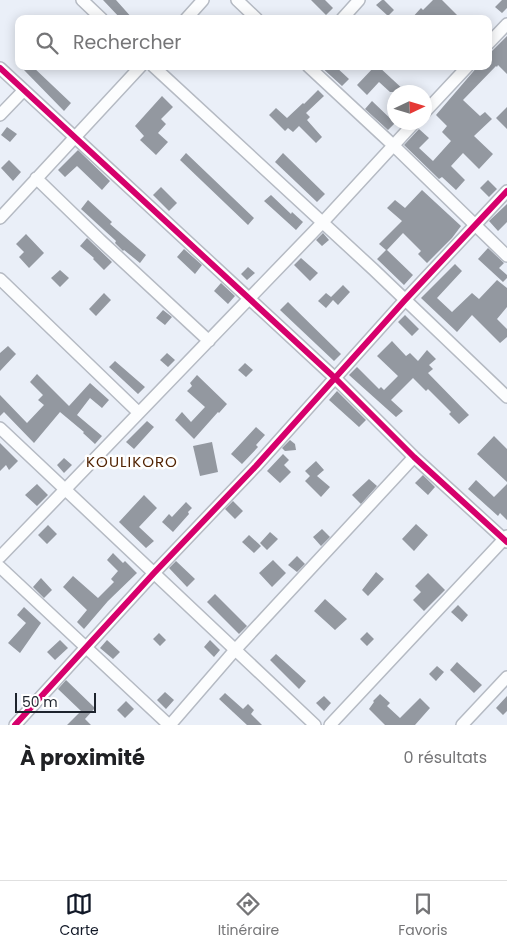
<!DOCTYPE html>
<html lang="fr">
<meta charset="utf-8">
<style>
:root{--surface:#fff;--page:#f2f2f2;--text:#202124;--muted:#757577;--line:#e0e0e0;--accent:#111827}
body{margin:0;font-family:Poppins,sans-serif;background:var(--page);color:var(--text)}
.compass{position:absolute;left:387px;top:85px;width:45px;height:45px;border-radius:50%;background:var(--surface);box-shadow:0 2px 12px #0003;rotate:86deg}
.scale{position:absolute;left:15px;bottom:12px;width:81px;box-sizing:border-box;padding-left:5px;border:2px solid #1d232d;border-top:0;font-size:14px;line-height:18px;white-space:nowrap;color:#1d232d;-webkit-text-stroke:4px #fff;paint-order:stroke}
.list{margin:0;padding:0;list-style:none}
h2{display:flex;justify-content:space-between;align-items:center;height:65px;margin:0;padding:0 20px;font-size:21px}
h2 small{font-size:16px;font-weight:400;color:var(--muted)}
.icon{flex:none;width:28px;height:28px;fill:none;stroke:currentColor;stroke-width:2;stroke-linecap:round;stroke-linejoin:round}
.map{position:relative;flex:none;width:507px;height:725px;overflow:hidden}
.search{position:absolute;background:var(--surface);box-shadow:0 2px 12px #0003;left:15px;right:15px;top:15px;height:55px;display:flex;align-items:center;gap:12px;box-sizing:border-box;padding:0 18px;border-radius:10px;color:var(--muted);font-size:19px}
.sheet{height:155px;background:var(--surface)}
nav{display:flex;justify-content:space-around;align-items:center;box-sizing:border-box;height:70px;border-top:1px solid var(--line);background:var(--surface);font-size:14px;color:var(--muted)}
nav a{display:grid;justify-items:center;gap:2px}
nav .on{color:var(--accent)}
.map>svg:first-child{display:block}
.building{fill:#9398a0}
.lines{fill:none;stroke-linecap:round;stroke-linejoin:round}
.street-casing{stroke:#b5bac3;stroke-width:14}
.street{stroke:#fcfdfe;stroke-width:11}
.cycleway-casing{stroke:#fff;stroke-width:9}
.cycleway{stroke:#d6006c;stroke-width:6}
.labels{text-anchor:middle;dominant-baseline:central;stroke-width:5;stroke-linejoin:round;paint-order:stroke}
.quarter-label{font-size:15px;letter-spacing:1px;fill:#512303;stroke:#fff}
</style>
<div class="map">
<svg width="507" height="725" viewBox="0 0 507 725">
<rect width="100%" height="100%" fill="#eaeff8"/>
<path class="building" d="M103,0H116L133,19H121Z
M311,0H325L333,8L326,15Z
M382,0H384L394,10L388,16L376,5Z
M433,0H442L461,19H411L421,8L423,10Z
M502,0H507V8L502,13L495,7Z
M507,36V74L498,65L497,67L496,66L463,100L480,116L485,112L492,119L474,136L493,154L479,169L463,153L451,166L465,180L456,190L442,177L439,179L404,145L419,129L429,138L419,148L433,161L451,141L442,132L447,126L436,115L478,66H488V55Z
M27,66H32L71,103L64,111L24,70Z
M320,66H335L349,79L342,86Z
M375,66H378L406,92H390L379,82L367,95L357,85Z
M318,90L324,96L306,113L310,117L307,120L322,137L316,143L299,126L293,132L288,128L285,131L269,115L276,108L287,118L303,103L304,104Z
M162,96L173,107L161,119L166,124L158,133L168,142L156,155L140,140L144,136L135,126Z
M372,101L395,123L388,130L365,109Z
M507,107V129L496,118Z
M7,127L17,134L10,142L1,135Z
M78,150L110,181L102,190L77,166L65,177L58,170Z
M186,153L254,218L248,225L180,160Z
M283,153L325,194L317,202L275,162Z
M9,160L21,172L13,181L1,168Z
M488,180L497,189L489,197L480,188Z
M161,187L177,203L169,211L153,195Z
M422,190L461,226L452,238L427,263L418,254L421,251L403,233L387,250L413,275L404,285L377,259L386,250L379,244L402,221L387,208L395,200L405,208Z
M271,195L291,214L292,212L303,222L296,230L264,201Z
M88,200L112,222L110,224L146,255L140,263L124,250L123,251L115,243L116,241L81,209Z
M507,204V222L498,231L489,221Z
M323,233L329,240L322,246L316,240Z
M26,234L44,253L29,268L19,257L24,252L16,244Z
M87,238L112,262L104,270L93,259L94,258L80,246Z
M488,248L504,263L499,268L507,275V278L503,282L478,259Z
M184,249L202,265L195,274L177,257Z
M301,258L318,273L310,281L294,265Z
M455,264L462,271L437,298L452,312L472,293L479,299L497,280L507,288V307L497,319L507,329V337L500,343L472,315L457,332L421,298Z
M248,267L255,273L247,280L241,274Z
M60,270L69,278L60,287L51,278Z
M221,283L235,296L228,304L214,291Z
M343,285L350,292L338,305L333,300L326,308L318,301L326,293L331,297Z
M104,293L111,300L96,316L89,309Z
M288,302L341,354L334,361L280,310Z
M163,310L172,317L165,325L156,318Z
M405,315L419,329L412,336L398,322Z
M392,341L406,356L410,353L418,361L427,350L436,359L429,365L433,369L428,373L469,415L459,424L449,414L451,412L428,389L426,391L413,378L391,400L403,411L396,417L349,375L357,367L379,389L381,387L384,390L398,376L377,356Z
M8,346L16,354L0,371V353Z
M167,353L175,360L168,367L160,360Z
M115,361L145,387L138,394L109,367Z
M245,363L253,370L246,377L238,370Z
M37,374L69,406L90,383L109,400L102,408L90,398L77,415L102,436L95,444L83,433L84,432L60,412L34,443L4,412L0,416V395L27,423L44,405L38,400L43,395L30,382Z
M197,375L227,404L219,413L218,412L194,439L175,420L182,412L191,422L205,407L187,391L192,386L190,383Z
M337,391L366,420L359,427L329,400Z
M147,421L154,427L134,449L126,442Z
M256,427L265,435L256,445L258,447L242,464L231,454Z
M494,436L507,449V482L477,454Z
M290,440L295,444L296,450L285,451L282,448Z
M212,442L218,472L200,476L193,446Z
M0,443L18,461L9,470L6,465L0,471Z
M283,454L289,460L284,465L291,472L280,483L267,471Z
M64,458L72,465L64,473L57,465Z
M316,461L324,470L317,476L330,487L321,497L305,481L310,476L305,471Z
M423,475L435,487L428,495L415,483Z
M369,479L377,486L361,504L352,495Z
M476,480L494,497L507,484V520L500,513L498,516L468,489Z
M37,484L48,495L37,506L25,495Z
M144,495L157,508L139,527L154,541L146,548L119,522Z
M233,501L243,511L235,519L225,509Z
M186,502L192,508L188,512L189,514L173,532L162,522L169,514L172,517Z
M416,524L428,535L414,551L402,539Z
M48,525L57,534L47,544L38,535Z
M322,529L330,537L321,546L313,537Z
M270,532L278,539L267,550L260,543Z
M249,535L261,546L254,553L242,542Z
M113,553L123,563L125,561L137,573L108,601L84,629L77,622L87,610L63,587L73,576L98,598L114,582L111,579L118,571L107,560Z
M297,556L305,564L297,572L288,565Z
M273,560L286,573L272,587L259,573Z
M176,561L195,579L187,587L169,568Z
M376,572L384,579L368,596L362,590Z
M428,573L445,590L424,611L413,600L421,592L415,586Z
M41,578L52,590L44,598L33,587Z
M215,594L247,626L239,634L207,602Z
M325,599L347,619L335,630L314,611Z
M458,605L468,615L462,622L451,612Z
M24,607L41,623L20,653L8,643L26,623L17,615Z
M367,632L374,639L367,646L360,639Z
M159,633L166,640L160,646L153,639Z
M60,640L68,648L55,660L47,652Z
M107,640L120,652L113,659L100,648Z
M210,640L220,650L214,657L204,647Z
M276,654L306,681L299,689L270,660Z
M457,662L482,685L474,693L450,670Z
M437,666L444,672L436,681L429,674Z
M66,680L95,708L85,719L91,725H67L81,711L58,689Z
M165,692L174,700L166,709L157,700Z
M225,693L243,709L248,704L254,710L251,714L262,725H247L219,699Z
M380,694L390,703L387,706L400,718L420,698L430,708L415,725H385L369,709L374,702L373,701Z
M324,696L331,703L324,711L316,703Z
M507,696V711L503,715L496,708Z
M126,701L134,709L125,718L117,710Z"/>
<g class="lines">
<g class="street-casing">
<path id="street" d="M82,0L102,19
M237,0L257,19
M186,19L203,0
M342,19L359,0
M488,44L507,24
M153,66L373,269L507,397
M308,66L394,146L507,256
M0,68L335,378L414,457L507,542
M424,113L468,66
M0,115L24,90
M36,178L100,240L209,341
M0,218L141,66
M0,279L139,413
M0,428L315,725
M0,557L322,223L415,122
M0,567L169,725
M15,725L154,573L256,466L405,300L507,191
M170,725L235,650L414,457
M330,725L507,536
M462,725L507,677"/>
</g>
<use href="#street" class="street"/>
<g class="cycleway-casing">
<path id="cycleway" d="M0,68L335,378L414,457L507,542
M15,725L154,573L256,466L405,300L507,191"/>
</g>
<use href="#cycleway" class="cycleway"/>
</g>
<g class="labels">
<g class="quarter-label">
<text x="132" y="461">KOULIKORO</text>
</g>
</g>
</svg>
<svg class="compass" viewBox="-18 -18 36 36"><path d="M0-13l5 13h-10z" fill="#e53935"/><path d="M0 13l5-13h-10z" fill="#757577"/></svg>
<div class="scale">50 m</div>
<div class="search"><svg class="icon" aria-label="search" viewBox="0 0 24 24"><circle cx="10" cy="10" r="6"/><path d="M15 15l6 6"/></svg>Rechercher</div>
</div>
<section class="sheet">
<h2>À proximité<small>0 résultats</small></h2>
<ul class="list">
</ul>
</section>
<nav>
<a class="on"><svg class="icon" aria-label="map" viewBox="0 0 24 24"><path d="M3 6l6-2 6 2 6-2v14l-6 2-6-2-6 2zM9 4v14M15 6v14"/></svg>Carte</a>
<a><svg class="icon" aria-label="directions" viewBox="0 0 24 24"><path d="M12 3l9 9-9 9-9-9zM9 14v-3h6M13 9l2 2-2 2"/></svg>Itinéraire</a>
<a><svg class="icon" aria-label="saved" viewBox="0 0 24 24"><path d="M7 4h10v16l-5-4-5 4z"/></svg>Favoris</a>
</nav>
